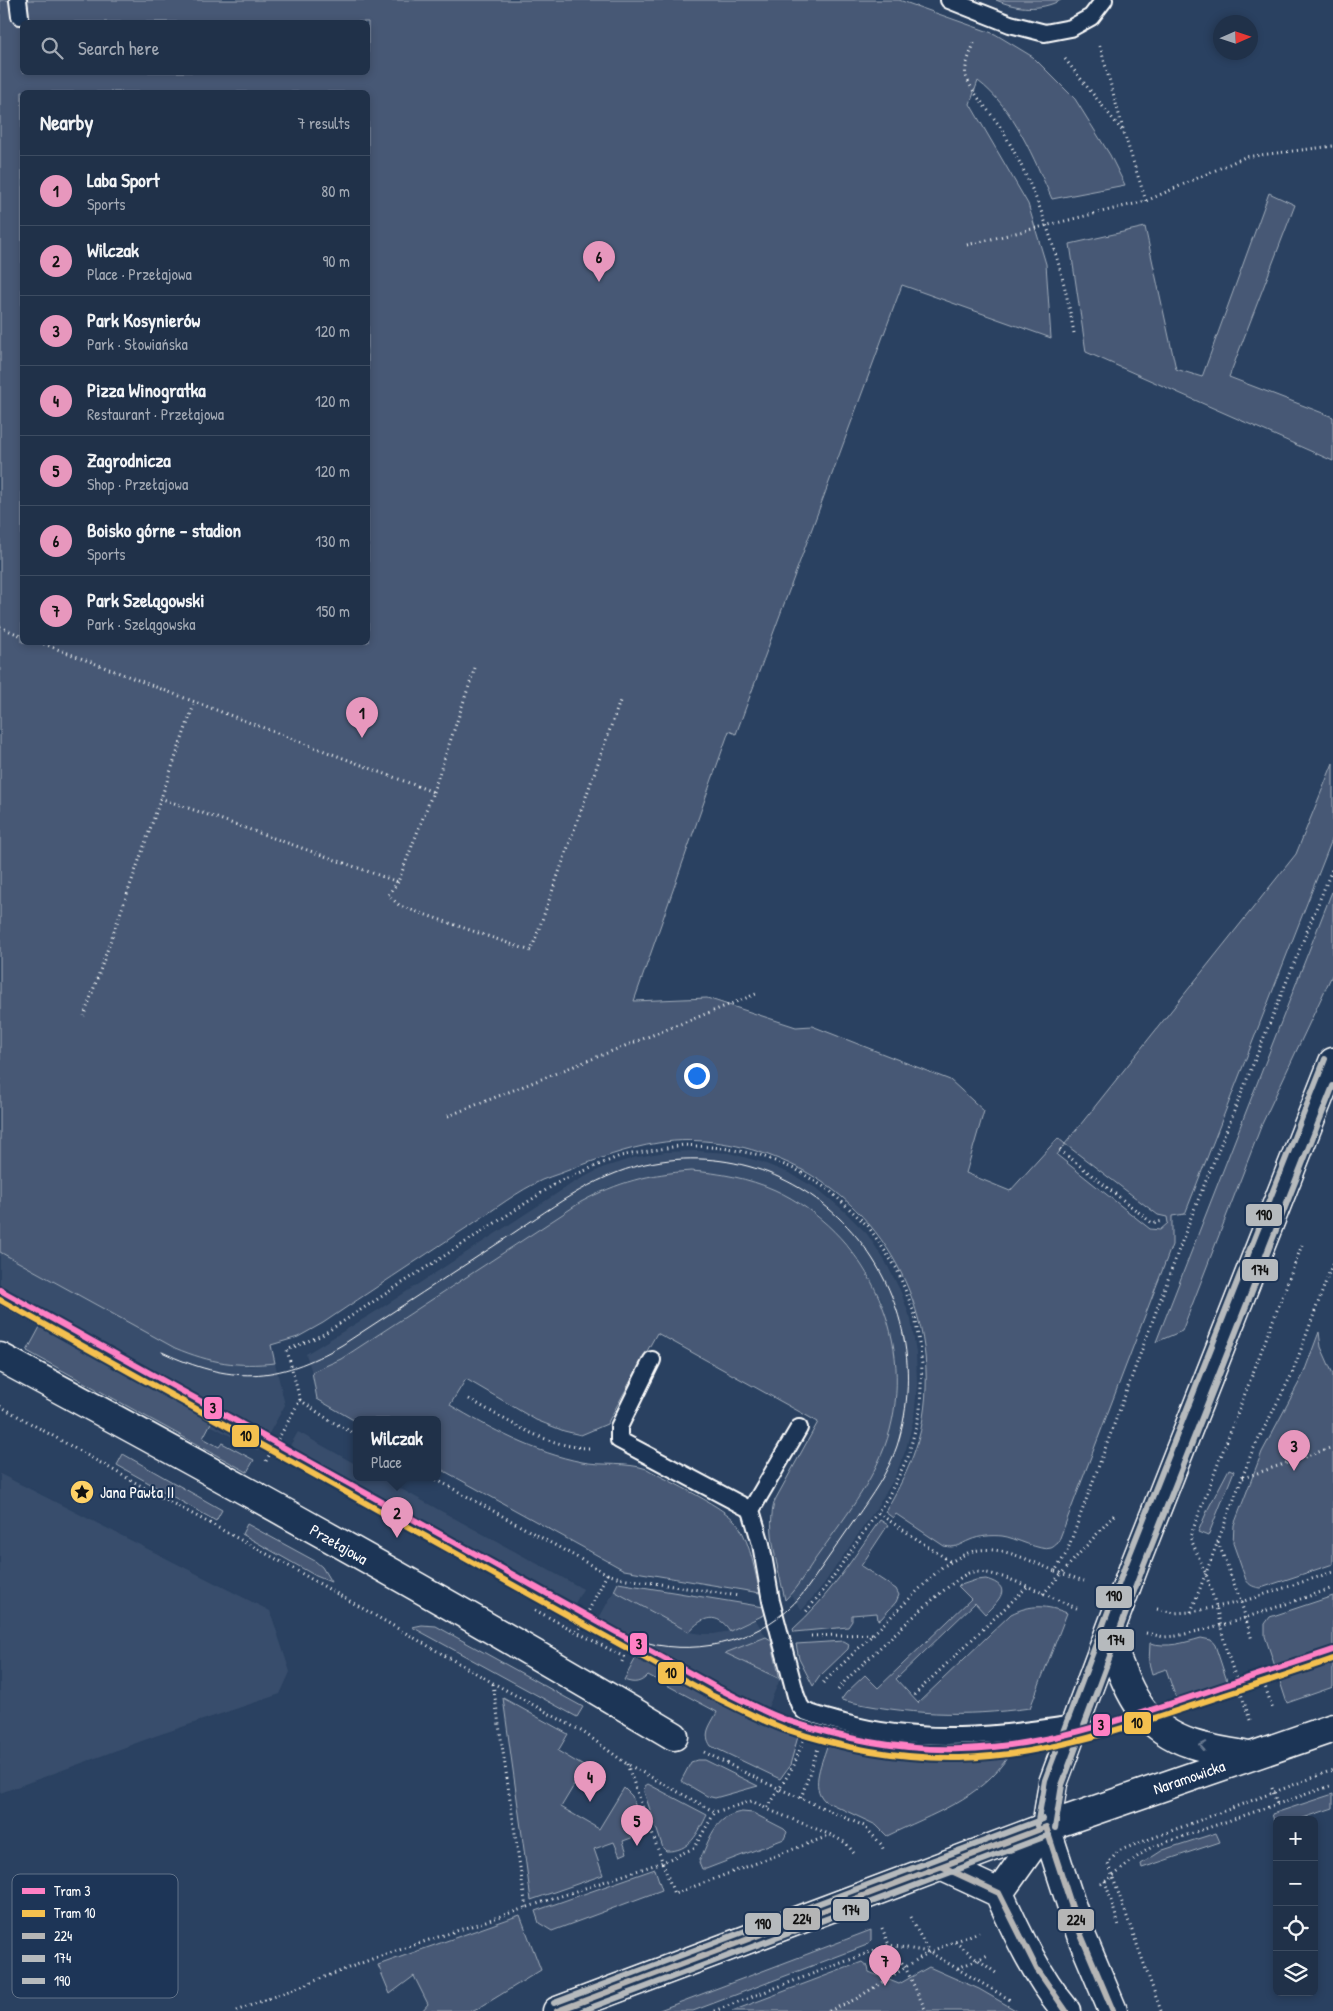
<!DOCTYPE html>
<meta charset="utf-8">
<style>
:root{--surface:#203149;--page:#2d3d53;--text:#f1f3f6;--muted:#a2a9b4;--line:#3d4c61;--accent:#e797bd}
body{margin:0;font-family:"Patrick Hand",sans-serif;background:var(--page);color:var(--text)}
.controls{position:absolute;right:15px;bottom:15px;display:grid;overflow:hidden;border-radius:8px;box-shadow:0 2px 8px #0003}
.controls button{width:45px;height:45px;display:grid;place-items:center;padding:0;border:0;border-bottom:1px solid var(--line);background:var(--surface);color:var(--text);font:25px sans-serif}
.compass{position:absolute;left:1213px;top:15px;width:45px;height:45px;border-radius:50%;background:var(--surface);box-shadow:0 2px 8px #0003;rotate:87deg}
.you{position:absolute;left:696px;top:1075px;width:18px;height:18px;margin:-12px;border:4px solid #fff;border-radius:50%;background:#1a73e8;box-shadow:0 0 0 8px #1a73e833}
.badge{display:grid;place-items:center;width:32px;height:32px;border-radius:50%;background:var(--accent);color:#111;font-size:16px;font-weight:700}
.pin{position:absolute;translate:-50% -41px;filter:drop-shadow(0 1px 2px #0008)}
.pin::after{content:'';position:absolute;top:26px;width:18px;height:15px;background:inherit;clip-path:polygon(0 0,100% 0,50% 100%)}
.popup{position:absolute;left:353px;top:1416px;width:88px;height:65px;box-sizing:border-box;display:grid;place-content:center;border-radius:8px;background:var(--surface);filter:drop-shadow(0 1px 4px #0005);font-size:16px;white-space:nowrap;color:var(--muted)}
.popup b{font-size:19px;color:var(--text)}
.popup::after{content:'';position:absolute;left:50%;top:100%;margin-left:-10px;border:10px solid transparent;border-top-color:var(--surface)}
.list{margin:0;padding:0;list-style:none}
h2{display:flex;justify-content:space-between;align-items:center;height:65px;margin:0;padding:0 20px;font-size:21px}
h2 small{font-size:16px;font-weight:400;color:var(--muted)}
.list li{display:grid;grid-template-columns:32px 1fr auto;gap:15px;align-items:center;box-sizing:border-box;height:70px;padding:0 20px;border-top:1px solid var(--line)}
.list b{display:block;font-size:19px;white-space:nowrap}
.list p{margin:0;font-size:16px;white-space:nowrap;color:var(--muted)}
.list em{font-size:16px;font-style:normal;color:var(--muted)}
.icon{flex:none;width:28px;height:28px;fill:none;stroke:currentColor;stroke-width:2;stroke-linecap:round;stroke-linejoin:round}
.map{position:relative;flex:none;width:1333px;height:2011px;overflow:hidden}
.search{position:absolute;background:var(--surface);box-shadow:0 2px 8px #0003;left:20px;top:20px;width:350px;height:55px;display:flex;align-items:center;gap:12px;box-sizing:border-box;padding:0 18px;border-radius:8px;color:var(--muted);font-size:19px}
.panel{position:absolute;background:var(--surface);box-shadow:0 2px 8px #0003;left:20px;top:90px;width:350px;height:555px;border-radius:8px}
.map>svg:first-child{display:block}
.built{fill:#394e6c}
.green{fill:#465975;stroke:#a2acba;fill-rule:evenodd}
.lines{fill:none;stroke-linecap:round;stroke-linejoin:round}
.service-casing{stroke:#fff;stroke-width:20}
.minor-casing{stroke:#fff;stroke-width:31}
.tertiary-casing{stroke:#fff;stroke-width:31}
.path{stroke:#fff;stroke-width:3;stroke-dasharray:1 4;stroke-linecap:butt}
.service{stroke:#1d3557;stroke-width:16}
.minor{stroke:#1d3557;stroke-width:28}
.tertiary{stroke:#1d3557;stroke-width:28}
.tram{stroke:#fff;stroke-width:1}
.bus-1-casing{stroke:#1d3557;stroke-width:10}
.bus-2-casing{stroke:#1d3557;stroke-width:10}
.bus-3-casing{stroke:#1d3557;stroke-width:10}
.bus-1{stroke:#b5b5b5;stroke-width:6}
.bus-2{stroke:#b6babd;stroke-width:6}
.bus-3{stroke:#b6babd;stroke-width:6}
.tram-1-casing{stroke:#1d3557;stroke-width:10}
.tram-2-casing{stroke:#1d3557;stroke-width:10}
.tram-1{stroke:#ff80c4;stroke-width:6}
.tram-2{stroke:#f4c04f;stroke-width:6}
.oneway{stroke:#6c7c92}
.labels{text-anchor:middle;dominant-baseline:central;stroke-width:4;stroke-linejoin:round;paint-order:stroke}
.poi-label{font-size:16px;fill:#fff;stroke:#1d3557;text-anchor:start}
.street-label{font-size:16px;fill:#fff;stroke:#1d3557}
.key{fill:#1d3557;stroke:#617289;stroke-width:1}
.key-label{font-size:14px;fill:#fff}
.line-badge{stroke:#1d3557;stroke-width:2}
.pale-badge-label{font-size:14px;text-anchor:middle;font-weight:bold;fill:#111}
</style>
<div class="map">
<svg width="1333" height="2011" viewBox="0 0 1333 2011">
<rect width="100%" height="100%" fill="#2a4161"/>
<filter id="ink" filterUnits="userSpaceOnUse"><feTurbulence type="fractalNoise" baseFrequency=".02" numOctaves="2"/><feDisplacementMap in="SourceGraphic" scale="10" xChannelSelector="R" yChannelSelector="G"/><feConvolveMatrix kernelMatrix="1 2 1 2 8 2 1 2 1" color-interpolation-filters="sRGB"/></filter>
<g filter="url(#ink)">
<path class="built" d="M697,1151L729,1153L761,1162L791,1174L819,1190L844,1211L867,1234L885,1261L900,1290L911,1320L916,1353L917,1385L914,1417L906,1449L894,1479L877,1507L823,1585L802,1610L790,1594L860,1495L878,1463L890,1429L896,1393L882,1301L868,1274L852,1250L819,1216L797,1201L775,1190L746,1179L718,1173L634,1179L607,1188L581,1202L341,1359L312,1372L306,1354L380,1309L573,1183L602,1168L633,1158L665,1152Z
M0,1252L175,1348L198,1357L250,1366L275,1363L285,1405L259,1451L210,1425L212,1418L0,1300Z
M298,1432L357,1465V1477H379L583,1589L575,1603L290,1446Z
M0,1474L270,1611L290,1672L280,1694L158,1735L0,1793Z
M614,1591L689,1632L703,1634H714L730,1631L756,1620L766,1637L726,1653L780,1679L763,1719L699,1689L593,1629Z"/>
<path class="green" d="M0,0H899L995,34L1033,57L1075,99L1110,155L1125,185L1052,199C1034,159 1014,108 978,81L970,104L1028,204L1046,264L1051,338L902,285L736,734L729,731L634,1001L707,998L796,1027L812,1026L950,1080L984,1111L966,1173L1010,1191L1058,1138L1065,1144L1296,854L1333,763V837L1185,1214L1172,1216V1245L1058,1543C1055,1545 1054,1547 1051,1548C1041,1552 1014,1537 1002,1536C992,1535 979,1536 970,1540C960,1544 956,1549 944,1546L896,1514L893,1518L885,1512C902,1483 918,1452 923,1418C941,1311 882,1201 781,1160C743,1144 699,1136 658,1143C627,1148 598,1159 569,1170C557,1175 544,1178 534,1184C509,1197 487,1215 463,1230C416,1261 369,1292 323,1323L298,1337L271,1345L275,1363C237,1367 211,1363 175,1348L0,1252ZM22,22H368V72H22ZM22,92H368V642H22ZM1065,1144L1158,1215L1167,1217L1168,1223L1160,1230L1150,1229L1057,1155Z
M996,0H1061C1040,11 1017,9 996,0Z
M1269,193L1295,205L1229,377L1333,417V461L1086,352L1070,244L1145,227L1176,369L1202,377Z
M1333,889V973L1262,1124L1182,1331L1156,1342Z
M691,1171C720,1173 748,1178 775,1190C864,1231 915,1334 890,1430C878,1475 848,1513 821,1551C809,1567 799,1586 785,1600C779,1570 765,1529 775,1500L818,1422L657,1333L607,1424L581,1435L564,1431L536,1420L466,1379L450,1405C491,1429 535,1453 582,1462C603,1466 626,1462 647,1469C668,1481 728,1508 739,1526C751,1546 755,1572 760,1593L624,1570L437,1467V1419H357V1422L317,1399L312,1372L341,1359L581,1202C618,1182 649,1174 691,1171Z
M0,1300L213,1419L203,1438L219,1447L222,1443L254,1460L247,1472L27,1351L40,1327L0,1305Z
M1319,1332L1321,1347L1333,1374V1564L1261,1588C1254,1587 1250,1586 1246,1580L1233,1543L1234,1525L1262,1452L1303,1375Z
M123,1454L222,1510L216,1521L117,1465Z
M1229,1469L1234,1471L1208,1536L1198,1532L1208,1509Z
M880,1520L888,1525L861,1566L896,1589L899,1595L896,1602L881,1619L878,1620L877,1613L852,1615V1621L848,1627L794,1632L793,1629C828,1598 853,1558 880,1520Z
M247,1524L315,1561L322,1567L331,1582L316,1576L242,1534Z
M986,1579C1014,1587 999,1600 985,1614L975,1603L896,1679L918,1703L1011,1614C1031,1604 1047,1605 1067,1613L1030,1708C964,1717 907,1715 841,1700L846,1693L865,1675L878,1688L971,1599L958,1586L976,1580Z
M618,1583L764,1607L766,1614L730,1631C718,1612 702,1616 689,1632L614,1591Z
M1333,1596V1687L1287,1703L1265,1636V1624L1270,1617Z
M422,1625L436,1626L583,1707L577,1717L412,1627Z
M766,1637L771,1640L780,1679L725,1653Z
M1201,1638L1211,1640L1215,1645L1231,1693L1180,1710L1166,1669L1152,1674L1149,1663L1150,1643C1168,1648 1183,1643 1201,1638Z
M844,1641L849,1644L848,1649L820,1676L813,1686L799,1659L796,1644Z
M638,1654L730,1705L799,1733L790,1765L780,1779L711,1746C702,1733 711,1725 717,1712L648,1675C641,1683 634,1684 624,1680Z
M503,1698L568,1734L558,1751L585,1767L561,1807L599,1829L624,1788L632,1796L645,1833L623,1841L627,1853L620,1856L614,1842L594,1849L603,1875L531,1900Z
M828,1743C888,1757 948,1762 1009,1755C981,1799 932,1814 887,1836L876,1825L825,1801C809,1786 823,1761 828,1743Z
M697,1760H705L758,1786L715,1798L707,1796L681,1781L691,1762Z
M648,1784L707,1815C698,1833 690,1852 666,1851L663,1848L644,1792L645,1786Z
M1333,1794V1808L1297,1820H1277L1276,1827L1272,1814Z
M742,1812L753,1813L784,1829L787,1832L784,1839L706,1869H702L699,1862C710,1839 714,1816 742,1812Z
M1216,1833L1220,1842L1142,1868L1141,1864L1163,1850Z
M655,1869L662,1890L552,1931L539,1923L535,1911Z
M520,1915L541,1970L474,2011H422L428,2004L414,1976L390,1994L378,1965Z
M871,1930V1940L867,1945L693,2011H657Z
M862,1962L868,1967L869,1972L899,1984L929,1967L979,1989L1017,2011H732Z"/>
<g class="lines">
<g class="service-casing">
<path id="service" d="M18,0L20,16
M949,0L1010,24L1045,33L1071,28L1091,17L1104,0
M652,1360L619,1427V1440L751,1510L761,1544L771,1601L796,1696L800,1706L804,1711C817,1716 830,1719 844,1723C920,1744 998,1736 1075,1724
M751,1510L799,1428"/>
</g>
<g class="minor-casing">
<path id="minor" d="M0,1357C227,1479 453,1604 674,1736
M1046,1827L1081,1935L1113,2011
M943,1867L999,1893C1017,1934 1037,1976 1066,2011
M999,1893L1046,1827"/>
</g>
<g class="tertiary-casing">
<path id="tertiary" d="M1108,1637C1128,1686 1137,1726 1192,1744C1210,1750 1230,1752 1249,1756
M1046,1827L1053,1783L1135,1564L1333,1062
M557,2011L1046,1827L1333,1728"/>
</g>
<path class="path" d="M974,43C971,53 962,69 967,79C976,99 993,114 1004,133C1041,199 1061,259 1074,333
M1100,46L1123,129
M1065,59L1124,133L1146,201
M967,245L1146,201L1245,157L1333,146
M0,627L22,636
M39,642L195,702L84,1016
M433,792L476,665
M160,798L398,882L433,792L195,702
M398,882L388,895L400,906L531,951L620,701
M448,1116L756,994
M1060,1150L1152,1223L1164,1221
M469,1399C507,1420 545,1447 590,1448
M300,1400L329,1420L357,1435
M0,1406L159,1496L278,1560L493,1683L583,1732L627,1764L715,1812
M266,1461L300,1400L287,1350L322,1335L560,1181L620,1156L684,1145L723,1148L760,1155L797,1170L829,1190L868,1226L897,1269L915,1315L922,1364L920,1411L908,1457L888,1497L826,1587L805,1613
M432,1477L607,1574L578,1632
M1243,1478L1333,1447
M878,1513L951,1562
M1218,1542L1241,1602L1252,1640
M1055,1571L1084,1581
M607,1574L620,1578L739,1596
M1043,1594L1114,1515
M1157,1609L1174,1613L1191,1612L1241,1602L1333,1572
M535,1610L624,1657L621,1664
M1191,1612L1252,1452L1292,1374L1333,1262
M1146,1633L1164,1637L1176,1636L1221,1626L1333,1588
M811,1636L873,1634
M823,1683L942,1567C951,1562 960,1556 970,1552C998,1543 1029,1561 1055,1571L1066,1554L1190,1220L1333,867
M1264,1683L1273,1710
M493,1684L526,1908
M838,1690L845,1681C863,1664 956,1573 972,1572C1002,1570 1050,1598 1079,1609
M914,1695L1027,1587
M1250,1720L1226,1649L1216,1606L1206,1574L1190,1537L1302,1245
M803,1741L794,1765L767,1809L831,1835L846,1843L856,1856
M704,1752L764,1782L864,1826L881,1844L884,1851
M627,1764L674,1894L831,1835
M1272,1788L1277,1804
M801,1798L818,1748
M1105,1881L1119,1926
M1101,1884C1119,1873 1133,1858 1152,1847L1333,1785
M910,1917L929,1952
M882,1928L889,1945L905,1967L926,2011
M955,1942L996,1973
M958,1968L988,1955
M236,2011L372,1959L663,1862L694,1848L715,1812L752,1801L767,1809
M714,2011L889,1945L929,1952L1012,2001
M829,2011L856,1999L929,1952L979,1932
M1161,2011L1108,1864L1118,1851L1333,1770"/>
<use href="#service" class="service"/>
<use href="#minor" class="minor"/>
<use href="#tertiary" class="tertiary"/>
<path class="tram" d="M162,1352C230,1384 277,1383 342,1345C396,1310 449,1275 503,1240C547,1211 592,1176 645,1164C811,1128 947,1286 897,1446C888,1473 871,1496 856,1518C840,1541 824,1564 808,1587C774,1634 713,1655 657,1645C638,1641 620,1632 603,1624"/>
<g class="bus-1-casing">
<path id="bus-1" d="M1046,1827L1081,1935L1113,2011
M943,1867L999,1893L1037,1969L1066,2011
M557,2011L1046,1827"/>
</g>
<g class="bus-2-casing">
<path id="bus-2" d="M1055,1828L1062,1785L1143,1567L1333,1086
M582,2011L1049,1835"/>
</g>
<g class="bus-3-casing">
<path id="bus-3" d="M1037,1826L1045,1780L1127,1561L1325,1059
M554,2003L1043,1819"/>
</g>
<use href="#bus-1" class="bus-1"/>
<use href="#bus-2" class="bus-2"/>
<use href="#bus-3" class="bus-3"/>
<g class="tram-1-casing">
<path id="tram-1" d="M0,1290L717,1688C741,1699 764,1713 789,1721C844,1739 903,1751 961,1749C1043,1747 1122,1720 1200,1694C1244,1679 1289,1665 1333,1650"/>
</g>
<g class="tram-2-casing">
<path id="tram-2" d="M0,1300L713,1696C737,1707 760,1720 785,1729C841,1748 901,1759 960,1758C1044,1756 1125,1728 1203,1702C1246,1688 1290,1674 1333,1659"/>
</g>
<use href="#tram-1" class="tram-1"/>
<use href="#tram-2" class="tram-2"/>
</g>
<defs><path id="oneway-chevron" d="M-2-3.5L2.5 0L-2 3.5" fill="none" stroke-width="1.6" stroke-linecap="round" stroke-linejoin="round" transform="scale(1.25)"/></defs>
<use class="oneway" href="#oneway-chevron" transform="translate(1203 1746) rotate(-169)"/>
</g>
<defs>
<g id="sight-disc" transform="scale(1.25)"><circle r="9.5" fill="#ffd166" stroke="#1d3557"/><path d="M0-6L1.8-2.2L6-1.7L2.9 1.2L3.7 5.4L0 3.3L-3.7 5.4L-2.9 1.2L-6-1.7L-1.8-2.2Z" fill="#111"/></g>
</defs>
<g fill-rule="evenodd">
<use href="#sight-disc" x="82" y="1492"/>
</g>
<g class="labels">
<g class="poi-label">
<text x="100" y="1492">Jana Pawła II</text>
</g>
<g class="street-label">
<text transform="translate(339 1544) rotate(30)">Przełajowa</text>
<text transform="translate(1189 1777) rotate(-19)">Naramowicka</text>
</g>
</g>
<rect x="12" y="1874" width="166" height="124" rx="8" class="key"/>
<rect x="22" y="1888" width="23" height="6" fill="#ff80c4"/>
<rect x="22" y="1910" width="23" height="7" fill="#f4c04f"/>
<rect x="22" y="1933" width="23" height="6" fill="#b5b5b5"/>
<rect x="22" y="1955" width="23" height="7" fill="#b6babd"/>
<rect x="22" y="1978" width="23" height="6" fill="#b6babd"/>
<g class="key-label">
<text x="54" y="1896">Tram 3</text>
<text x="54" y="1918">Tram 10</text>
<text x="54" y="1941">224</text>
<text x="54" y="1963">174</text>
<text x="54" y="1986">190</text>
</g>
<g class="line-badge">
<rect x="1245" y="1203" width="38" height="24" rx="5" fill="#b6babd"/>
<rect x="1241" y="1258" width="38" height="24" rx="5" fill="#b6babd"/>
<rect x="203" y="1396" width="20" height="24" rx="5" fill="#ff80c4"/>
<rect x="231" y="1424" width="29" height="24" rx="5" fill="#f4c04f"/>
<rect x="1095" y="1585" width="38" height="24" rx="5" fill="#b6babd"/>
<rect x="1097" y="1628" width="38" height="24" rx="5" fill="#b6babd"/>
<rect x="629" y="1632" width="19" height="24" rx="5" fill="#ff80c4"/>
<rect x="657" y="1661" width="28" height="24" rx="5" fill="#f4c04f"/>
<rect x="1123" y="1711" width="29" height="24" rx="5" fill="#f4c04f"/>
<rect x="1092" y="1713" width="19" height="24" rx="5" fill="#ff80c4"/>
<rect x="832" y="1898" width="38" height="24" rx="5" fill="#b6babd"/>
<rect x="782" y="1907" width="39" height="24" rx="5" fill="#b5b5b5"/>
<rect x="1057" y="1908" width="38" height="24" rx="5" fill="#b5b5b5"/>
<rect x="744" y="1912" width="38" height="24" rx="5" fill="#b6babd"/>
</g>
<g class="pale-badge-label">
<text x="1264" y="1220">190</text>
<text x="1260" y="1275">174</text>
<text x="213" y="1413">3</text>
<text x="246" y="1441">10</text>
<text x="1114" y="1601">190</text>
<text x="1116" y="1645">174</text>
<text x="639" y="1649">3</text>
<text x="671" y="1678">10</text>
<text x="1137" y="1728">10</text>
<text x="1101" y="1730">3</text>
<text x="851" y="1915">174</text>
<text x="802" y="1924">224</text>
<text x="1076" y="1925">224</text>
<text x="763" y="1929">190</text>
</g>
</svg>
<div class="controls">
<button>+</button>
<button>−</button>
<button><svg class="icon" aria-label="locate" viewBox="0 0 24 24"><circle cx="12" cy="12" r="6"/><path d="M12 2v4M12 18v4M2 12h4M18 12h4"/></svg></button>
<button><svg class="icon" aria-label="layers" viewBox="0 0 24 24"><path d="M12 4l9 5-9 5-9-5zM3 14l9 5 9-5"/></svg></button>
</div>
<svg class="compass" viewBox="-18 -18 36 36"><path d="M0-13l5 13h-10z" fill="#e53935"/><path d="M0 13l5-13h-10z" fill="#a2a9b4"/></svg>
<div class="you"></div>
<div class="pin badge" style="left:362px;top:738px">1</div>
<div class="pin badge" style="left:397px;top:1538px">2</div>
<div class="popup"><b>Wilczak</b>Place</div>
<div class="pin badge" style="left:1294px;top:1471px">3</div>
<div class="pin badge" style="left:590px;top:1802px">4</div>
<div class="pin badge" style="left:637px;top:1846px">5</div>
<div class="pin badge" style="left:599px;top:282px">6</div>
<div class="pin badge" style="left:885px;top:1986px">7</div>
<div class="search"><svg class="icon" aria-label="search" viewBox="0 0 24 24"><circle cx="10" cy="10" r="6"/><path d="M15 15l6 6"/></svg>Search here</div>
<section class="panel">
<h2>Nearby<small>7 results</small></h2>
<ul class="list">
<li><span class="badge">1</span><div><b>Laba Sport</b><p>Sports</p></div><em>80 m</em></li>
<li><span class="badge">2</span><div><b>Wilczak</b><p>Place · Przełajowa</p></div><em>90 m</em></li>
<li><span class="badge">3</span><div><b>Park Kosynierów</b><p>Park · Słowiańska</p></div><em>120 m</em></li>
<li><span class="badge">4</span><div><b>Pizza Winogratka</b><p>Restaurant · Przełajowa</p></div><em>120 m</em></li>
<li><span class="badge">5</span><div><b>Zagrodnicza</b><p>Shop · Przełajowa</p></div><em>120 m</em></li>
<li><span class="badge">6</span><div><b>Boisko górne - stadion</b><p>Sports</p></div><em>130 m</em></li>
<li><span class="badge">7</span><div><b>Park Szelągowski</b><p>Park · Szelągowska</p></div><em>150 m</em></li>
</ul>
</section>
</div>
